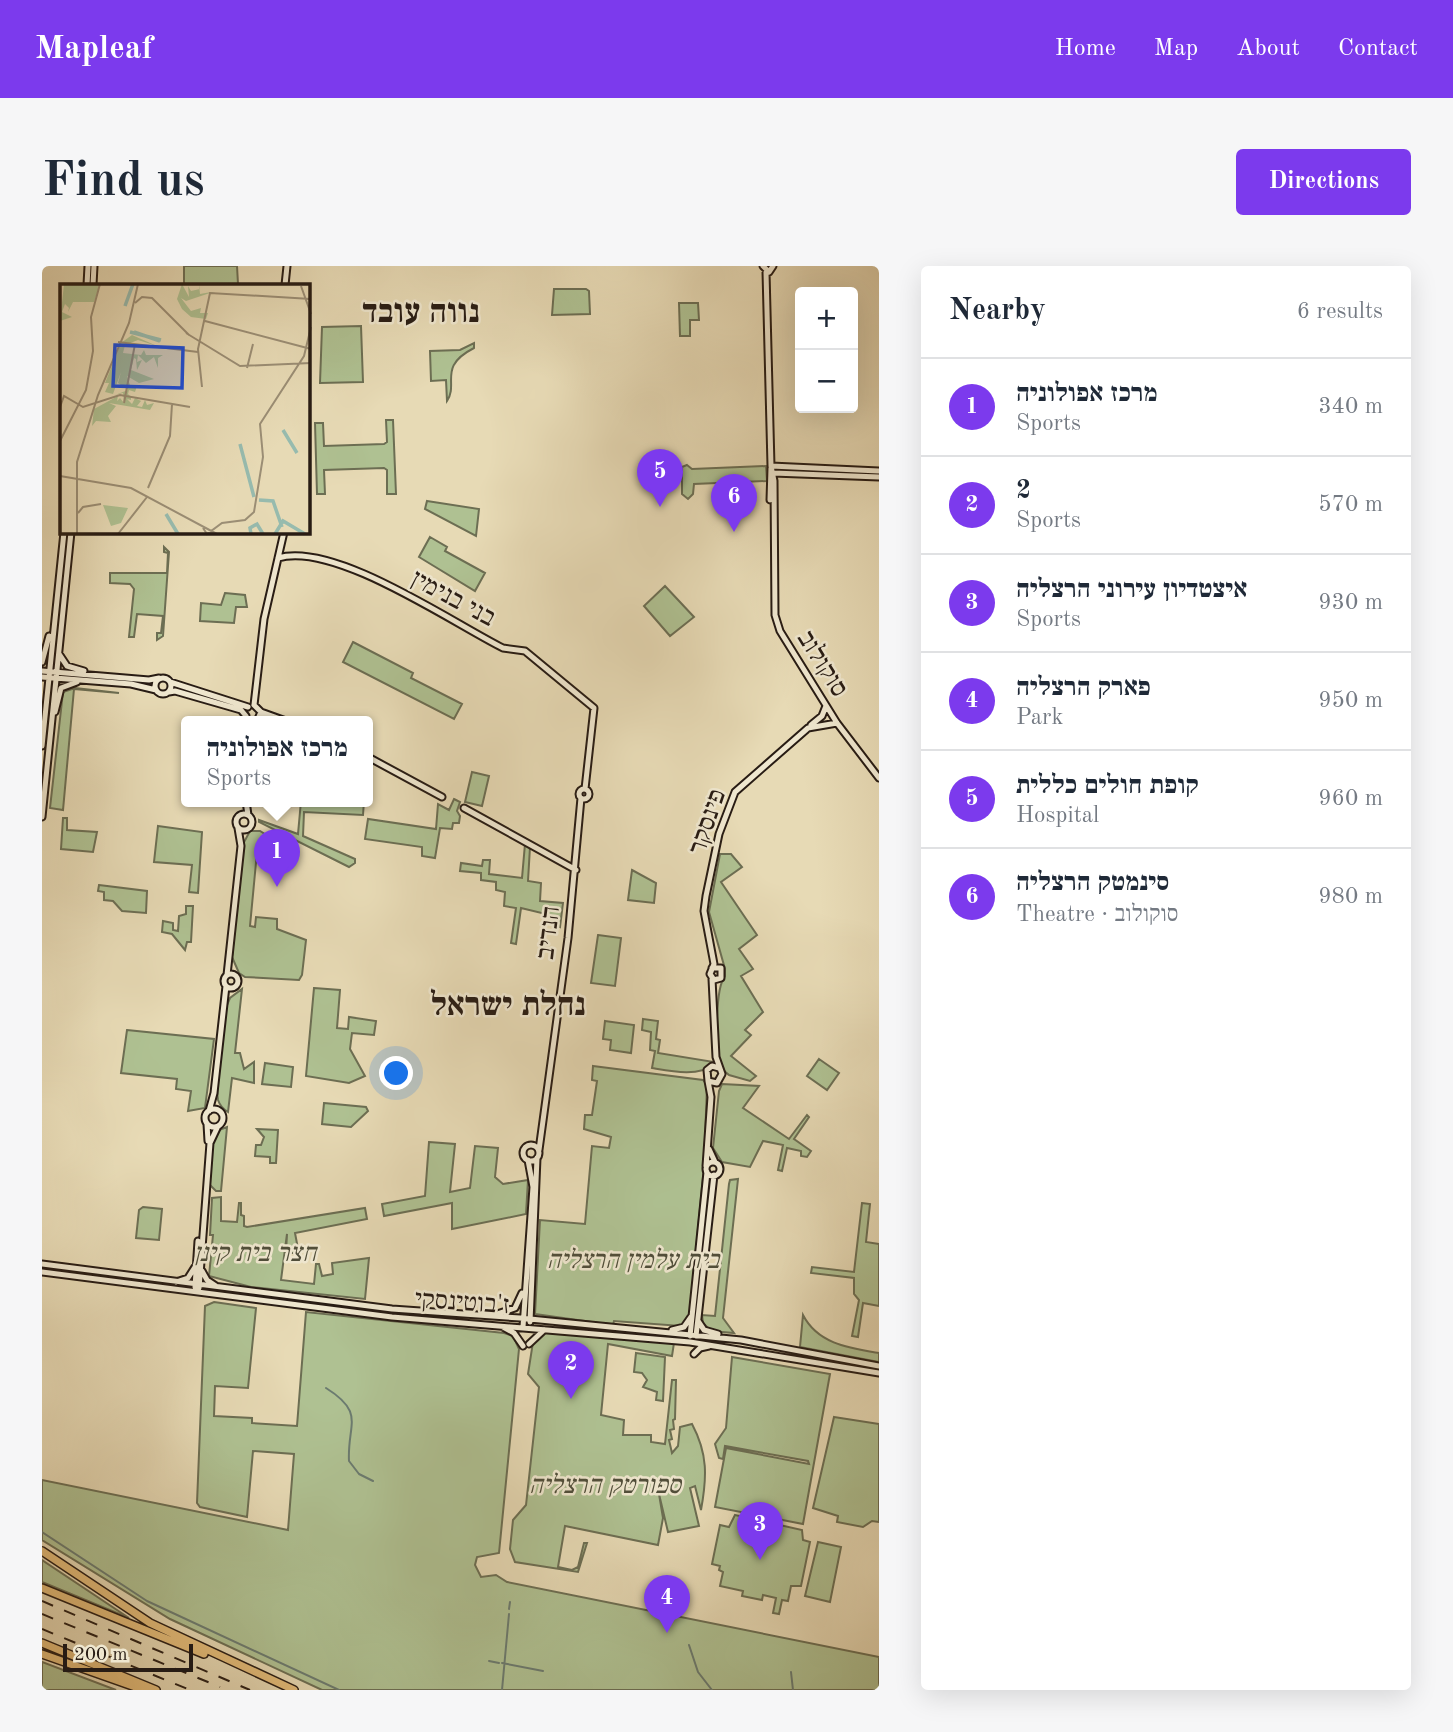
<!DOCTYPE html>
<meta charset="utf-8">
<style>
:root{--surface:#fff;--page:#f6f6f7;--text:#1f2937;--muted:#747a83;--line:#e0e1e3;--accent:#7c3aed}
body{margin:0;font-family:"Old Standard TT","Frank Ruhl Libre",serif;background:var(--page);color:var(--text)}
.controls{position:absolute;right:21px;top:21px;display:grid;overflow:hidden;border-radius:7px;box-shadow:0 7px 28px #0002}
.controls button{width:63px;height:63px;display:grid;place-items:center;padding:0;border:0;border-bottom:2px solid var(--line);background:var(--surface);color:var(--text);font:35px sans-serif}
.scale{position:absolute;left:21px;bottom:18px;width:130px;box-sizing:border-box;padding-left:7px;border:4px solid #281c14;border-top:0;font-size:19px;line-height:24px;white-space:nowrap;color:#281c14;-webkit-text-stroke:5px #efe7cf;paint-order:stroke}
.you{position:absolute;left:355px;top:808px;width:24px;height:24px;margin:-18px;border:5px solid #fff;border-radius:50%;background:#1a73e8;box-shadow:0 0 0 10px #1a73e833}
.badge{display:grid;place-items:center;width:46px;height:46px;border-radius:50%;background:var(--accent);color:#fff;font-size:23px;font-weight:700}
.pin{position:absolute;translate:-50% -58px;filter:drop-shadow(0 2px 4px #0008)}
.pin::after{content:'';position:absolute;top:37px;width:24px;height:21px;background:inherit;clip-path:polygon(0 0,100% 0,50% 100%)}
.popup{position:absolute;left:139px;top:450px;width:192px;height:91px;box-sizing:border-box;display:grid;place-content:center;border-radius:7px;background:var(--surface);filter:drop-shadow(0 2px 5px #0005);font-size:23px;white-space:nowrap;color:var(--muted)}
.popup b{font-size:26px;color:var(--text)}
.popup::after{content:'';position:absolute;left:50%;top:100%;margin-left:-14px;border:14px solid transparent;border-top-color:var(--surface)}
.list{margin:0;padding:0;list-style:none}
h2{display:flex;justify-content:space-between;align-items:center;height:91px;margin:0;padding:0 28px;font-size:30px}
h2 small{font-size:23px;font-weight:400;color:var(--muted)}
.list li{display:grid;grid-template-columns:46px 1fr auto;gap:21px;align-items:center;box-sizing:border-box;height:98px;padding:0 28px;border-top:2px solid var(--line)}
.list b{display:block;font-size:26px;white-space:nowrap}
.list p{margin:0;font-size:23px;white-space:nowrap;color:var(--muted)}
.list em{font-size:23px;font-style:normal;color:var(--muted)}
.map{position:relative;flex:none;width:837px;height:1424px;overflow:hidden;border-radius:7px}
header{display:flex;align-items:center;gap:42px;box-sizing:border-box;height:98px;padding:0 35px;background:var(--accent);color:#fff}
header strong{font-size:33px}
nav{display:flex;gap:38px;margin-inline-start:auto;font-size:24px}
.intro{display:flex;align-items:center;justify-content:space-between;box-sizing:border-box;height:168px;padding:0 42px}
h1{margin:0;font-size:49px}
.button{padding:18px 32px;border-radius:7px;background:var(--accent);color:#fff;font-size:24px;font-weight:700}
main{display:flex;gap:42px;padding:0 42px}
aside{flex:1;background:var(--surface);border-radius:7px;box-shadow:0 7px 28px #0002}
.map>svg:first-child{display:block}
.green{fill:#afc192;stroke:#6c6e53;stroke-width:2}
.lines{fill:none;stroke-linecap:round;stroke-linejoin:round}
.stream{stroke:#6b7b70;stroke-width:2}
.secondary-casing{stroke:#281c14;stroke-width:9}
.highway-casing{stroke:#281c14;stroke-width:10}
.secondary{stroke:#efe7cf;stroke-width:5}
.highway{stroke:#e4bd7a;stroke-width:7}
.rail{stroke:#281c14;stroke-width:2;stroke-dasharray:12 12;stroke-linecap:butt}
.labels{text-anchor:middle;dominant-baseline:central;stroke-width:5;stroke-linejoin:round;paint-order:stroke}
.street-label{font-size:26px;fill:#281c14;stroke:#efe7cf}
.park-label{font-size:26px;font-style:italic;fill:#504e3a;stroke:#efe7cf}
.district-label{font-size:33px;font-weight:bold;fill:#281c14;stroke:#efe7cf}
.inset-river{fill:none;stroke:#97bbae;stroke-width:3.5}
.inset-road{fill:none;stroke:#9b8e75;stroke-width:2}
.view{fill:#1d4ed8;fill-opacity:0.15;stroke:#1d4ed8;stroke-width:3.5}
.inset-edge{fill:none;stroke:#281c14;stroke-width:3.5}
</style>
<header>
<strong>Mapleaf</strong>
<nav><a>Home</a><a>Map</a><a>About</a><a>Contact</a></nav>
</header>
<div class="intro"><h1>Find us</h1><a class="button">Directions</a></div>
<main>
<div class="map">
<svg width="837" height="1424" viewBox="0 0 837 1424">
<rect width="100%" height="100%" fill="#e7dab5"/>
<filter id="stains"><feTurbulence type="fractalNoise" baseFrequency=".00286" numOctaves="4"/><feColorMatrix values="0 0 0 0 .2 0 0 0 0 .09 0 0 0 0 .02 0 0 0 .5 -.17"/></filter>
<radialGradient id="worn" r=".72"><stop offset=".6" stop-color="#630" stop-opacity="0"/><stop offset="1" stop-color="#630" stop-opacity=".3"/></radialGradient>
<path class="green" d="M142,0H195L196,18L142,19Z
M512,23H544L547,25L548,48L510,49Z
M637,37H656L657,54H648V70H638Z
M319,60L321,116L278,117L280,61Z
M432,77V82C395,101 417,117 405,135L404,114L389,115L388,85L418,84Z
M344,154H351L354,228H345V204L342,202L282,204L283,228H275L273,157H281L282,180L342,178L345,176Z
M645,199L650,203L724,200L725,215L652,218L651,228L646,233L640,228V201Z
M385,235L437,243L434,270L383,243Z
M388,271L405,281L403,285L443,307L433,325L377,291Z
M122,281L127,286L121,370L115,374V367H119L121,350L95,348L92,371H87L92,323L88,318L68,317V307H125L126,287L122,286Z
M623,320L652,351L628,370L602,340Z
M183,327L203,329L205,341H194L192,357L158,355L159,337L179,339Z
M311,376L371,407L369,412L420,438L412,453L301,396Z
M33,422L77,427L32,423L21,544L8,542L21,426Z
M430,506L447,510L440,540L423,536Z
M412,533L418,536L415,545L418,550L417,557H411L410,563L398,562L393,592L380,590V581L323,573L326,553L394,563L396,538L407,544Z
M259,535H322L321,549L262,546L261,570L313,593V597L307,601L217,556V554L256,568Z
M21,552H25V564L55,566L51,586L19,583Z
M116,560L160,566L156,627L147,626L150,599L112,596Z
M208,565H218L237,577L224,576L223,587L215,586L208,660L213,661L214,651L235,653V663L264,674L260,709L257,714L203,711L197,707L190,691L201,578Z
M483,578L488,581L486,615L499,617L498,635L521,637L518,661L504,655V648L479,642L474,678L469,677L474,642L462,640L463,626L454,624V616L439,614V607L418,605L419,597L440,600L441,594H448L447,608L480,612Z
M678,588H689L700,601L679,616L715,669L697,683L711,703L699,710L721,746L703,764L709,769L689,790L714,810L708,815L687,809C682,805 678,802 677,795C674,779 673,722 683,710V703L667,646Z
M590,604L614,617L612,637L586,634Z
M57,619L105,625L104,647L80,645L71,635L62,634V626L56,625Z
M144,640H151L149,676H145L143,684L130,668L120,666L121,655L131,657V664L136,665L137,650L144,648Z
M556,669L579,672L573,720L549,717Z
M272,722L298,724L295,762L306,763L307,751L334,755L332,769L310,767L308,783L323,810L307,817L264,810Z
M200,723L193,787H198L202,803L212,796V817L190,812L186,846C181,843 178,840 176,834C173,821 182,754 185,739L188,732Z
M601,753L616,755L614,773L618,774L616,787L672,796V799C656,811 628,805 610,802L613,785L608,784L609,766L600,764Z
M563,755L592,759L589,787L568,784L569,774L561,773Z
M85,764L172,773L163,842L146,845L149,825L134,823L135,813L79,807Z
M777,793L797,807L785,824L765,810Z
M223,797L251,801L249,821L220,818Z
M551,800L661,814L665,819L662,900L648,1046L645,1056L639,1060L572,1055L571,1059L493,1048L498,954L543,958L550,880L567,882L569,871L542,863L543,849H550L555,815L550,814Z
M680,818L717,820L701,842L747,873L765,849L767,851L752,873L769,885L765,891L759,890V885L745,882L740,905L736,904L741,879L721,875L708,901L680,896L671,882L677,825Z
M282,837L324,841L326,845L309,861L280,858Z
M185,861L179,925H174L166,917L169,879L177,864Z
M215,863L236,864L234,897H228V891L213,890L214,879H219L222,871Z
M387,876L413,878L408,926L428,922L433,880L456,882L453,911L461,918L486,914L484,948L410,963V937L342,950L340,938L383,930Z
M696,913L681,1052L692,1067L669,1065L661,1057L660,1049L673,1050L687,918L688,914Z
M179,931V955L195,956L197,937H199V949L202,950V960L205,961L323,942L325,953L253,967L257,988L244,986L245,968L239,1014L272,1018L274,998H277L280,1010L291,1008L290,997L327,992L323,1033L209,1021L167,1010L171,969H168L170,932Z
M820,937L828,938L824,976L837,978V1040L821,1037L816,1071L810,1070L817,1034L812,1028V1012L769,1007L770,1001L812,1006Z
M101,941L120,943L117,974L94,972L97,944Z
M172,1036L214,1042L206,1122L173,1120L172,1150L210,1152V1157L255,1160L264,1046L462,1067L471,1070L477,1083L457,1287L435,1291L433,1299L439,1311L454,1309L465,1316L837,1391V1424H280L128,1353L0,1274V1214L246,1264L252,1188L211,1185L205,1251L158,1241L155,1237L163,1040Z
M761,1049C776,1078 807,1082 837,1087V1096L758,1081Z
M503,1066L632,1077L630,1090L566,1078L559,1149L582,1154L581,1169H609V1176L623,1178L630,1114H634L633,1153L631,1154L632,1163L628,1164L630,1173L627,1174L630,1187L636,1180L638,1161L650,1158C666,1188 665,1211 659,1244L653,1220L648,1222L657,1260L626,1266L617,1228L621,1252L616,1279L523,1260L516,1301L530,1304L536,1301L542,1277H545L536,1306L473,1296L468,1283L471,1254L484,1239L497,1121L486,1108L491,1076Z
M594,1087L623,1091L621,1135L614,1134L615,1126L601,1121L605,1114L600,1107L592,1106Z
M690,1091L788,1108L761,1258L673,1241L684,1182L767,1198L766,1195L683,1180L681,1193L677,1192L673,1178L684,1162Z
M792,1151L837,1158V1256L830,1255L821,1261L795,1256L796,1250L771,1242Z
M693,1249L760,1264L761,1274L768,1276L759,1320H749L746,1335L740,1334L737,1348L731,1347L734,1332L721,1329L720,1334L700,1330L701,1325L678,1320L681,1306L677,1304L678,1300L670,1298L678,1259L687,1261Z
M776,1276L799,1281L788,1336L763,1330Z
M0,1294L87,1352L0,1316Z
M0,1396L74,1424H0Z"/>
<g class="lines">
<path class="stream" d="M284,1122C324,1147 305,1158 307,1195L317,1208L331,1215
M0,1266L105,1335L297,1424
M467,1343L468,1336
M647,1379L656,1406L670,1424
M447,1395L457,1397
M460,1397L501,1405
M749,1406L751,1424
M460,1424L467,1348"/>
<g class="secondary-casing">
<path id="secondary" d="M721,0L727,6L731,0
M724,6L729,200L732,215L733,349L738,365L795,457L837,512
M45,19L46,0
M51,19L52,0
M243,19L245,0
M729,200L837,205
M731,207L837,211
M728,234L729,202
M236,292C292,275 409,356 461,382L483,385L552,442L543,523
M17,388L25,400L42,405
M0,396L7,370
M0,405L107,414L117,412
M0,411L89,418L114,424
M113 420a8 8 0 1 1 16 0a8 8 0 1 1-16 0Z
M128,416L206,441
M127,426L133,425L199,444L204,450
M212,439L222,353L242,266
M212,439L219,446L215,455
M13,446L19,422L35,416
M219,446L244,455
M769,459L780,450L784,440
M0,480L22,266
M326,491L400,531
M537 528a5 5 0 1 1 10 0a5 5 0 1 1-10 0Z
M204,535L206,549
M422,542L534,604
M194 556a8 8 0 1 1 16 0a8 8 0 1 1-16 0Z
M0,551L29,266
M670,702H679V712L672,714L668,708L672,698L662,645L664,630L677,568L693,526L766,462L795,457
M182 715a7 7 0 1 1 14 0a7 7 0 1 1-14 0Z
M185,709L199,580L196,562
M670,713L674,791L680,808L675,817L666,815L665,804L670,800L677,802
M163 852a9 9 0 1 1 18 0a9 9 0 1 1-18 0Z
M167,845L172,827L184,720
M165,858L166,875
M481 887a8 8 0 1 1 16 0a8 8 0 1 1-16 0Z
M667,883L673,896
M497,884L526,672L539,532
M664 903a7 7 0 1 1 14 0a7 7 0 1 1-14 0Z
M664,900L669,831L666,815
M0,998L350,1043L478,1052L699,1074L837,1100
M160,1005L165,1014L174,1020
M0,1006L350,1051L648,1076L837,1107
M134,1016L146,1012L153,1001
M153,1021L156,975
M157,1022L168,877L176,860
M455,1048L473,1042L480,1027
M656,1055L662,1064L676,1068
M488,1056L495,892
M461,1061L472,1067L481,1080
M481,1061L491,921L486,894
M630,1064L642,1061L649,1051
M648,1070L665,906
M654,1070L672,909
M487,1078L502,1064
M652,1088L658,1082L667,1080"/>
</g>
<g class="highway-casing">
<path id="highway" d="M0,1285L108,1357L252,1424
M0,1322L162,1388
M0,1377L114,1424
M0,1388L102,1424"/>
</g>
<use href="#secondary" class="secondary"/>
<use href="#highway" class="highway"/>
<path class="rail" d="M0,1335L208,1424
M0,1348L178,1421
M0,1363L148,1424"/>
</g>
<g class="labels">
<g class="street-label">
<text transform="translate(411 333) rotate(28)">בני בנימין</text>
<text transform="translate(780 398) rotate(58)">סוקולוב</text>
<text transform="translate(666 556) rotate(-71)">פינסקר</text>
<text transform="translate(507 667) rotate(-83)">הנדיב</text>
<text transform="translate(420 1037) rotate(4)">ז'בוטינסקי</text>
</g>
<g class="park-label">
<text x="213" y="988">חצר בית קינן</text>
<text x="591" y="995">בית עלמין הרצליה</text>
<text x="563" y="1220">ספורטק הרצליה</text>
</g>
<g class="district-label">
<text x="379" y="47">נווה עובד</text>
<text x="466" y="740">נחלת ישראל</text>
</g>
</g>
<g transform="translate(18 18)">
<rect width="250" height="250" fill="#e7dab5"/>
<path d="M4,0H40L34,18H13L8,28L9,24L5,20L2,28L12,33L0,37ZM122,0L129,13L128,2L131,7L140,5L139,0L140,10L151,8L160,10H150L149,20L150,9L126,17L121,14L131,27L141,24L140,29H148L146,35L131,33L122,25L117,15ZM72,51L97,62L78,56L65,61L63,69L81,71L84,66L86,71H103L98,74V84L94,73L86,79L78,71L77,78L82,76L77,86L76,75L74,74L71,86L94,95L79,99L67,92L70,101L77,102L75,108L69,106L68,110L71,113V116L67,115L72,120L75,114L81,117L77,122L82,123L85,116L87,121L94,119L90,126L49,119L56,122L48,132L51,138L36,137L32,142L34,125L58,112L57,117L60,114L64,119L63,109L55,111L68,106L58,99L61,88L53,110L45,108L49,99H45L61,59ZM43,221L68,224L61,239L51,242Z" fill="#afc192"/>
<path class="inset-river" d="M65,22L73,0M70,48L101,56M74,48L100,57M223,146L237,169M180,160L194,213M199,216L213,217L222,243M106,230L118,250M191,250L190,244L197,240L203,250M215,250L223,237L245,250"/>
<path class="inset-road" d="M241,2L251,30M75,19L82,13L92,14L129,51M145,37L251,65M126,49L180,82L251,79M58,58L138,68M187,84L193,60M142,103L138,65L150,9L251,15M64,119L75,60M0,123L4,112L23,123L60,111L130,123M0,157L26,106L33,67L31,33L40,0M0,192L71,204L157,250M88,204L110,152L112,120M18,229L23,223L41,220M143,244L147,250L162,239L185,236L194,228L203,173L200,140L244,72L251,43M17,250V178L38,111L69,39L78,0M58,250L87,213"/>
<path class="view" d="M55,61L123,64L122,104L53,102Z"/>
<rect width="250" height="250" class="inset-edge"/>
</g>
<rect width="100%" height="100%" filter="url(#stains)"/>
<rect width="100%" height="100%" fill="url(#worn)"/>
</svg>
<div class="controls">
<button>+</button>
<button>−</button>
</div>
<div class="scale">200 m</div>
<div class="you"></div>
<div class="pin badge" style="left:235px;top:621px">1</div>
<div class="popup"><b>מרכז אפולוניה</b>Sports</div>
<div class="pin badge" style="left:529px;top:1133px">2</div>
<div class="pin badge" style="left:718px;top:1294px">3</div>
<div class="pin badge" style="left:625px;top:1367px">4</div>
<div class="pin badge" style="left:618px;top:241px">5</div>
<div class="pin badge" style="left:692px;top:266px">6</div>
</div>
<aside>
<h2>Nearby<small>6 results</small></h2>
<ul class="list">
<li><span class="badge">1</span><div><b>מרכז אפולוניה</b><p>Sports</p></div><em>340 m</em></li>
<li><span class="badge">2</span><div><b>2</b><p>Sports</p></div><em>570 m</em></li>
<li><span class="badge">3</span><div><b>איצטדיון עירוני הרצליה</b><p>Sports</p></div><em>930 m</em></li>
<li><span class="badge">4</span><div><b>פארק הרצליה</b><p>Park</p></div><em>950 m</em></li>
<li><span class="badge">5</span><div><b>קופת חולים כללית</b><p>Hospital</p></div><em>960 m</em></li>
<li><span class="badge">6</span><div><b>סינמטק הרצליה</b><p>Theatre · סוקולוב</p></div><em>980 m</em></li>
</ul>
</aside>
</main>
